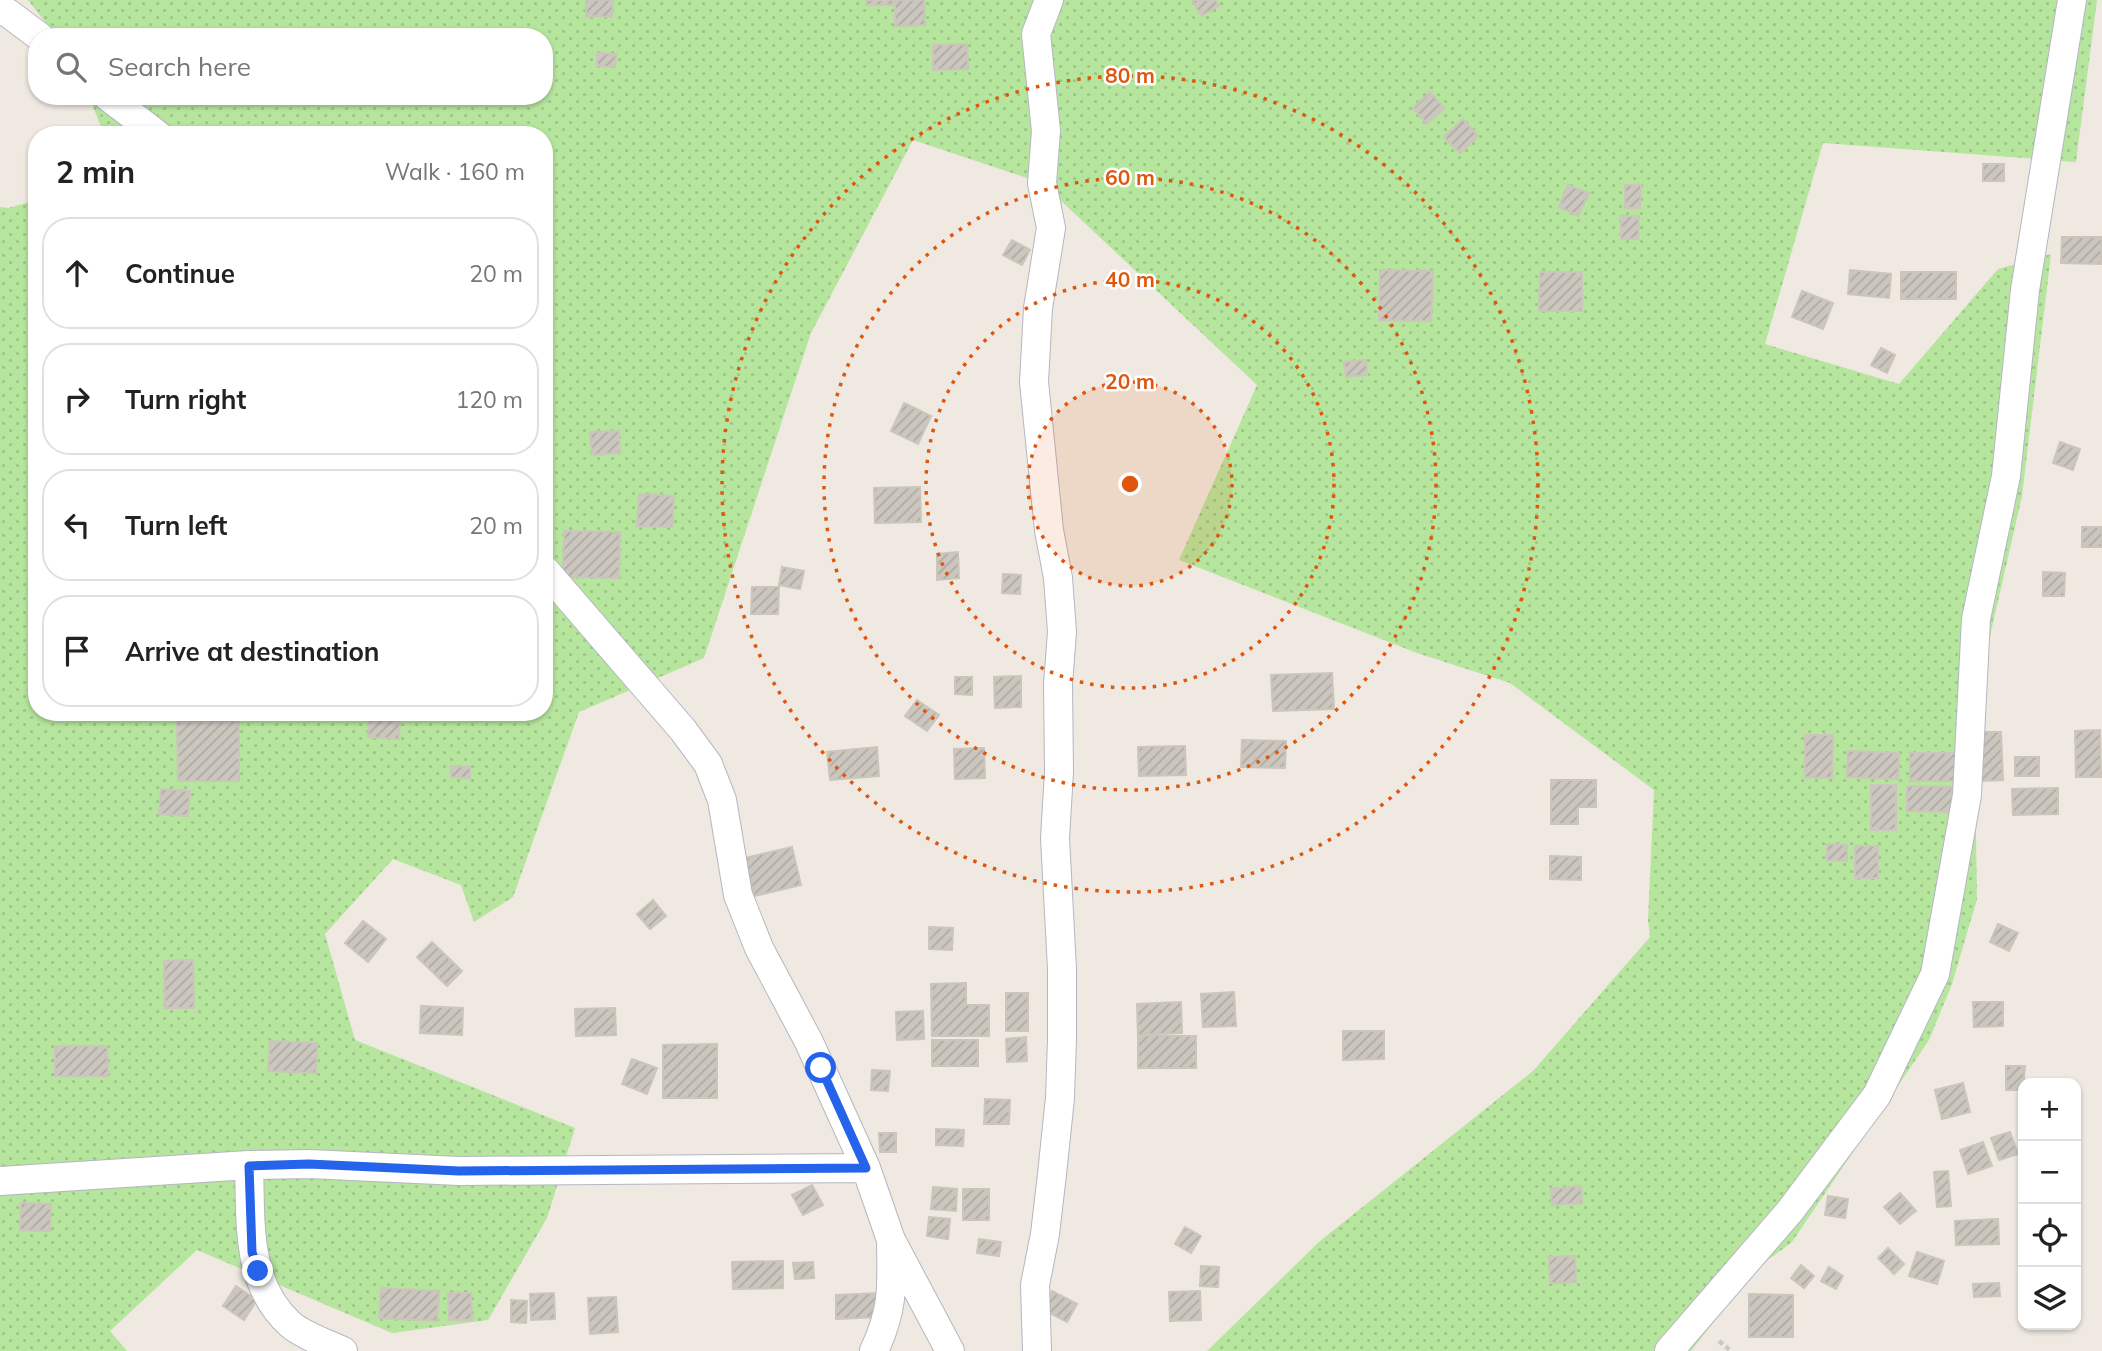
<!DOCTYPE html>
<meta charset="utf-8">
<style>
:root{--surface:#fff;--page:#f2f2f2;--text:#222;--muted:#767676;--line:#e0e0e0}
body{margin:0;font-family:Mulish,sans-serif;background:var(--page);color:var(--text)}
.controls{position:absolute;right:21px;bottom:21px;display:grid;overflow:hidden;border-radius:14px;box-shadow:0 2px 5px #0004}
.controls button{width:63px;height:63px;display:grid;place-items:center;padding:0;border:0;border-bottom:2px solid var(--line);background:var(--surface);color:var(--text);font:35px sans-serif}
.stop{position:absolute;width:21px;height:21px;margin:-16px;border:5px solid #2563eb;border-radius:50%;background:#fff}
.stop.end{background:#2563eb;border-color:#fff;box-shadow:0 2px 7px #0008}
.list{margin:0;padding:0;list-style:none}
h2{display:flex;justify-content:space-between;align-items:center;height:91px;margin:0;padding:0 28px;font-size:30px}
h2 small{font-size:23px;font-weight:400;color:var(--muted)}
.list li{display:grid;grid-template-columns:46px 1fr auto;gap:21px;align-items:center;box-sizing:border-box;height:112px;margin:0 14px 14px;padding:0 14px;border:2px solid var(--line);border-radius:28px}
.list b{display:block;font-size:26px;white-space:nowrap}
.list em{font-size:23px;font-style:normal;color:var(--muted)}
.icon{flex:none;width:38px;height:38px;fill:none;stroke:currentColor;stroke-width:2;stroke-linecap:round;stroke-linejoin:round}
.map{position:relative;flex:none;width:2102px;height:1351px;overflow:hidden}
.search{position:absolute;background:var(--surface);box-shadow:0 2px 5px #0004;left:28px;top:28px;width:525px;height:77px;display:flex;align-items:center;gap:18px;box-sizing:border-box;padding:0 24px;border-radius:28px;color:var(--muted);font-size:26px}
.panel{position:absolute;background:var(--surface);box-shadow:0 2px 5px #0004;left:28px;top:126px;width:525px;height:595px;border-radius:28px}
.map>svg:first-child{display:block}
.grass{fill:url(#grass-dots)}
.building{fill:url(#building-hatch);stroke:#cbc5ba;stroke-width:2}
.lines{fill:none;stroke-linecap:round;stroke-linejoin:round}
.street-casing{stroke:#b4b7c1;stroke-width:30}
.path{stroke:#c9c9c9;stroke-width:4.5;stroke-dasharray:5 3.5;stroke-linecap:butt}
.street{stroke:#fff;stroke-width:28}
.route{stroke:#2563eb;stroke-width:9}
.ring{fill:none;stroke:#df570e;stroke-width:3.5;stroke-dasharray:3.5 7}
.centre{fill:#df570e;stroke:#fff;stroke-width:3.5}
.ring-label{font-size:21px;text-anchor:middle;font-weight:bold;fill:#df570e;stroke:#fff;stroke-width:5;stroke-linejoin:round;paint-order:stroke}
</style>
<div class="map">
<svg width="2102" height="1351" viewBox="0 0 2102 1351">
<defs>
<pattern id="grass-dots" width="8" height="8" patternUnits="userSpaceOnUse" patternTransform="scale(1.75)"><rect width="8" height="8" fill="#b6e59e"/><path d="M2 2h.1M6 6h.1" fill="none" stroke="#9dc588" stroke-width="1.8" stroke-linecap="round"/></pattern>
<pattern id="building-hatch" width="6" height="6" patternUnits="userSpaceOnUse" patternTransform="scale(1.75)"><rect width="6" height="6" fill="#cbc7bf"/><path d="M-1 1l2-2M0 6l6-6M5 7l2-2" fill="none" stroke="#afaba4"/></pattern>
</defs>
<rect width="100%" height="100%" fill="#efe9e1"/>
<path class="grass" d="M28,0H2097L2076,162L1823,143L1765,344L1899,384L1998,269L2051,254L2022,496L1974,706L1977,899L1952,984L1929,1040L1792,1242L1753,1271L1691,1351H1207L1320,1241L1533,1071L1650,937L1648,920L1654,790L1510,683L1417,653L1179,560L1257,385L1042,183L913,140L811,333L704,658L579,712L513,897L474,922L461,885L393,859L325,934L355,1040L575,1128L547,1218L488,1320L392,1333L197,1250L110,1331L127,1351H0V207L8,208L37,200V712H544V135H104L89,96H544V37H57Z"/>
<path class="building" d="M586,0H613L612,17L586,16Z
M866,0H924L925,25L895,26V5H866Z
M1192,0H1215L1219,6L1201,16Z
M967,44L968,69L933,70V45Z
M597,53L616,54L615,67L597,66Z
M1430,92L1444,108L1427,124L1413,108Z
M1463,119L1478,136L1460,153L1444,137Z
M1983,164H2004V181H1983Z
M1568,185L1589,193L1578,216L1559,207Z
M1625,185H1641L1640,208H1625Z
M1621,216H1639L1638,239H1621Z
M2062,237H2102L2101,264L2061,263Z
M1012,240L1030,250L1022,265L1003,255Z
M1380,270L1433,271L1431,321L1379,320Z
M1850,270L1891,274L1889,298L1848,294Z
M1540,272H1582V311H1539Z
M1901,272H1956V299H1901Z
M1802,291L1833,303L1823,329L1792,317Z
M1881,348L1895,355L1887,373L1871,365Z
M1366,360L1367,375L1346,377L1344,362Z
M904,403L931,416L918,444L891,431Z
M619,431L620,453L592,455L590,432Z
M2060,442L2080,449L2073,470L2053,463Z
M920,487L921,522L875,523L874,488Z
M639,494L674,496L672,527L637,526Z
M2082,527H2102V547H2082Z
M564,531L620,532L619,578L563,577Z
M958,552L959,578L937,580V554Z
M782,567L804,571L800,589L779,585Z
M2043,572L2065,573L2064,596H2043Z
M1003,574L1021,575L1020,594L1002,593Z
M752,587H779L778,614H751Z
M1332,673L1334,709L1273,711L1271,675Z
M1021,676V707L995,708L994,677Z
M955,677H972V695L955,694Z
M917,700L939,715L927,731L905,716Z
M369,712H400L399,739L368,737Z
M239,721V781H178L177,722Z
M2100,730L2101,777H2076L2075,731Z
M1980,732H2001L2003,780L1982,781Z
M1805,735H1833L1832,778L1805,777Z
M1242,740L1286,741L1285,768L1241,767Z
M1185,746L1186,775L1139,776L1138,747Z
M877,747L879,776L830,780L827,752Z
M984,748L985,778L955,779L954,749Z
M1848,751L1899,753L1898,779L1847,777Z
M1910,753H1962V781H1910Z
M2015,757H2039V776H2015Z
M451,766L470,767V778L451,777Z
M1551,780H1596V807H1578V824H1551Z
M1871,785H1896V830H1871Z
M1907,786L1952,787V812L1907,811Z
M2058,788V814L2013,815L2012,789Z
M161,789L190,791L188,816L159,814Z
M1827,844L1847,845V861L1827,860Z
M1855,846H1878V878H1855Z
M792,847L801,885L754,896L745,858Z
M1550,856L1581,857V880L1550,879Z
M653,900L666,916L650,929L637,914Z
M363,921L386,939L368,962L345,943Z
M1998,924L2018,933L2009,951L1990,942Z
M929,927L953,928L952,950L929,949Z
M432,942L462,971L447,986L417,957Z
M193,960L194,1008H165L164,961Z
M966,983V1005H989V1036H932L931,984Z
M1234,992L1236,1026L1203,1027L1201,994Z
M1006,993H1028V1031H1006Z
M1181,1002L1182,1033L1138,1035L1137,1004Z
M1973,1002H2003V1026L1974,1027Z
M421,1006L463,1008L462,1035L420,1033Z
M615,1008L616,1035L576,1036L575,1009Z
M923,1011L924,1039L897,1040L896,1012Z
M1343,1031H1384V1059L1343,1060Z
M1138,1035L1196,1036V1068H1138Z
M1026,1037L1027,1061L1007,1062L1006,1039Z
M932,1040H978V1066H932Z
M270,1041L317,1043L316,1073L268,1071Z
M717,1044V1098H663V1045Z
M55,1046H107L108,1076H55Z
M632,1059L657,1068L647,1094L622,1084Z
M2006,1066H2025L2023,1090H2006Z
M872,1070L890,1071L888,1091L871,1090Z
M1963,1083L1970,1112L1942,1119L1935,1090Z
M985,1099L1010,1100L1009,1124H984Z
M936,1129L964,1130L963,1146L936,1145Z
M2010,1132L2018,1154L1999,1160L1991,1138Z
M879,1133H896V1152H880Z
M1983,1142L1992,1166L1968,1174L1960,1150Z
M1948,1171L1951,1206L1937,1207L1934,1172Z
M812,1185L823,1205L803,1215L792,1195Z
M1581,1186L1582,1203L1552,1205L1551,1189Z
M933,1187L957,1189L956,1211L931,1209Z
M963,1189H989V1220H963Z
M1900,1193L1916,1211L1900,1224L1884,1207Z
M1828,1196L1848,1199L1845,1218L1825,1215Z
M21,1203L51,1204L50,1231L20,1230Z
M929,1217L950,1219L948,1239L927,1236Z
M1998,1219L1999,1244L1956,1245L1955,1221Z
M1185,1227L1201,1236L1191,1253L1175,1244Z
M979,1239L1001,1242L999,1256L977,1253Z
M1888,1248L1904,1264L1894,1274L1878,1258Z
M1917,1252L1944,1261L1937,1284L1909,1276Z
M1575,1256L1576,1282L1550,1283L1549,1257Z
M783,1261V1288L733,1289L732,1262Z
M813,1262L814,1278L795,1279L793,1263Z
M1801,1265L1814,1276L1804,1288L1791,1278Z
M1201,1266L1219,1267L1218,1287L1200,1286Z
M1829,1267L1843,1276L1836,1289L1821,1281Z
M1999,1283L2000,1296L1974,1297L1973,1284Z
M236,1286L257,1300L244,1320L223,1306Z
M381,1288L439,1291L437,1321L379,1318Z
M1052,1291L1077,1304L1067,1322L1042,1309Z
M1200,1291L1201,1320L1170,1321L1169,1292Z
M448,1293H471L472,1320H449Z
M554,1293L555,1319L531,1320L530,1294Z
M881,1293L882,1317L836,1319V1295Z
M1749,1294L1793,1295V1337H1749Z
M616,1297L618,1332L590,1334L588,1298Z
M511,1300L527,1301L526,1323L511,1322Z"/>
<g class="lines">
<g class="street-casing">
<path id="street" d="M0,10L8,13L40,37
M107,96L158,135
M544,569L683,730L708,764L722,800L738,895L759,948L809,1042L866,1168L891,1240L950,1351
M249,1165C251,1221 245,1283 290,1324C302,1335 328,1344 343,1351
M0,1181L249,1165L309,1164L459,1171L866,1168
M874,1351C893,1310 892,1289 891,1245
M1037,1351L1035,1285L1045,1234L1052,1174L1060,1098L1062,1039V969L1055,838L1059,772L1058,684L1062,632L1058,578L1049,530L1034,382L1038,308L1051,228L1042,183L1046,131L1036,34L1049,0
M1669,1351L1790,1211L1877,1095L1935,974L1967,795L1976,619L2006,476L2025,290L2072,0"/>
</g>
<path class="path" d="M1719,1341L1731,1351"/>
<use href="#street" class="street"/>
</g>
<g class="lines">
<path class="route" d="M258,1271L252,1252L249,1166L309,1164L459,1171L866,1168L821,1068"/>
</g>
<circle cx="1130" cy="484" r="102" fill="#df570e" fill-opacity=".12"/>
<g class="ring">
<circle cx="1130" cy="484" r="102"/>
<circle cx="1130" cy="484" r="204"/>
<circle cx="1130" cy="484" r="306"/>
<circle cx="1130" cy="484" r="408"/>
</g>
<circle cx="1130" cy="484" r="10" class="centre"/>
<g class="ring-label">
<text x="1130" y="83">80 m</text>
<text x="1130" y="185">60 m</text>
<text x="1130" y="287">40 m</text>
<text x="1130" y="389">20 m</text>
</g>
</svg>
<div class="controls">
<button>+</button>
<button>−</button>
<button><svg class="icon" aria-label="locate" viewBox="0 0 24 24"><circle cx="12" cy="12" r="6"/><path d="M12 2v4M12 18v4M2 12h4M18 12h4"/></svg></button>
<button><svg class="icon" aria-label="layers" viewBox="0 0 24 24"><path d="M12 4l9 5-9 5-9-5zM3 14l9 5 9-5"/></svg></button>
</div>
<div class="stop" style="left:821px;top:1068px"></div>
<div class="stop end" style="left:258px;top:1271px"></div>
<div class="search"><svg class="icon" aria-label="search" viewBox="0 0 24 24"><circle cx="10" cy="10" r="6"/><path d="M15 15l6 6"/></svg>Search here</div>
<section class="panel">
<h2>2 min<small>Walk · 160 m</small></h2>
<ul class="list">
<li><svg class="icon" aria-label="ahead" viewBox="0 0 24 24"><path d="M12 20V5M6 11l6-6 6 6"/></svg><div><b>Continue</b></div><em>20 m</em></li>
<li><svg class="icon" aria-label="right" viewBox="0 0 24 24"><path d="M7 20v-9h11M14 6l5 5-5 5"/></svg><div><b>Turn right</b></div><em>120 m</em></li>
<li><svg class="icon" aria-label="left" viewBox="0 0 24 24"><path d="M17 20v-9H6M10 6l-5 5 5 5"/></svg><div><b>Turn left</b></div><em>20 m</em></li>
<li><svg class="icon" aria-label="arrive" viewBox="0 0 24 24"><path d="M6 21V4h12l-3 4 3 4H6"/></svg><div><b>Arrive at destination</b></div></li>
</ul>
</section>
</div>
